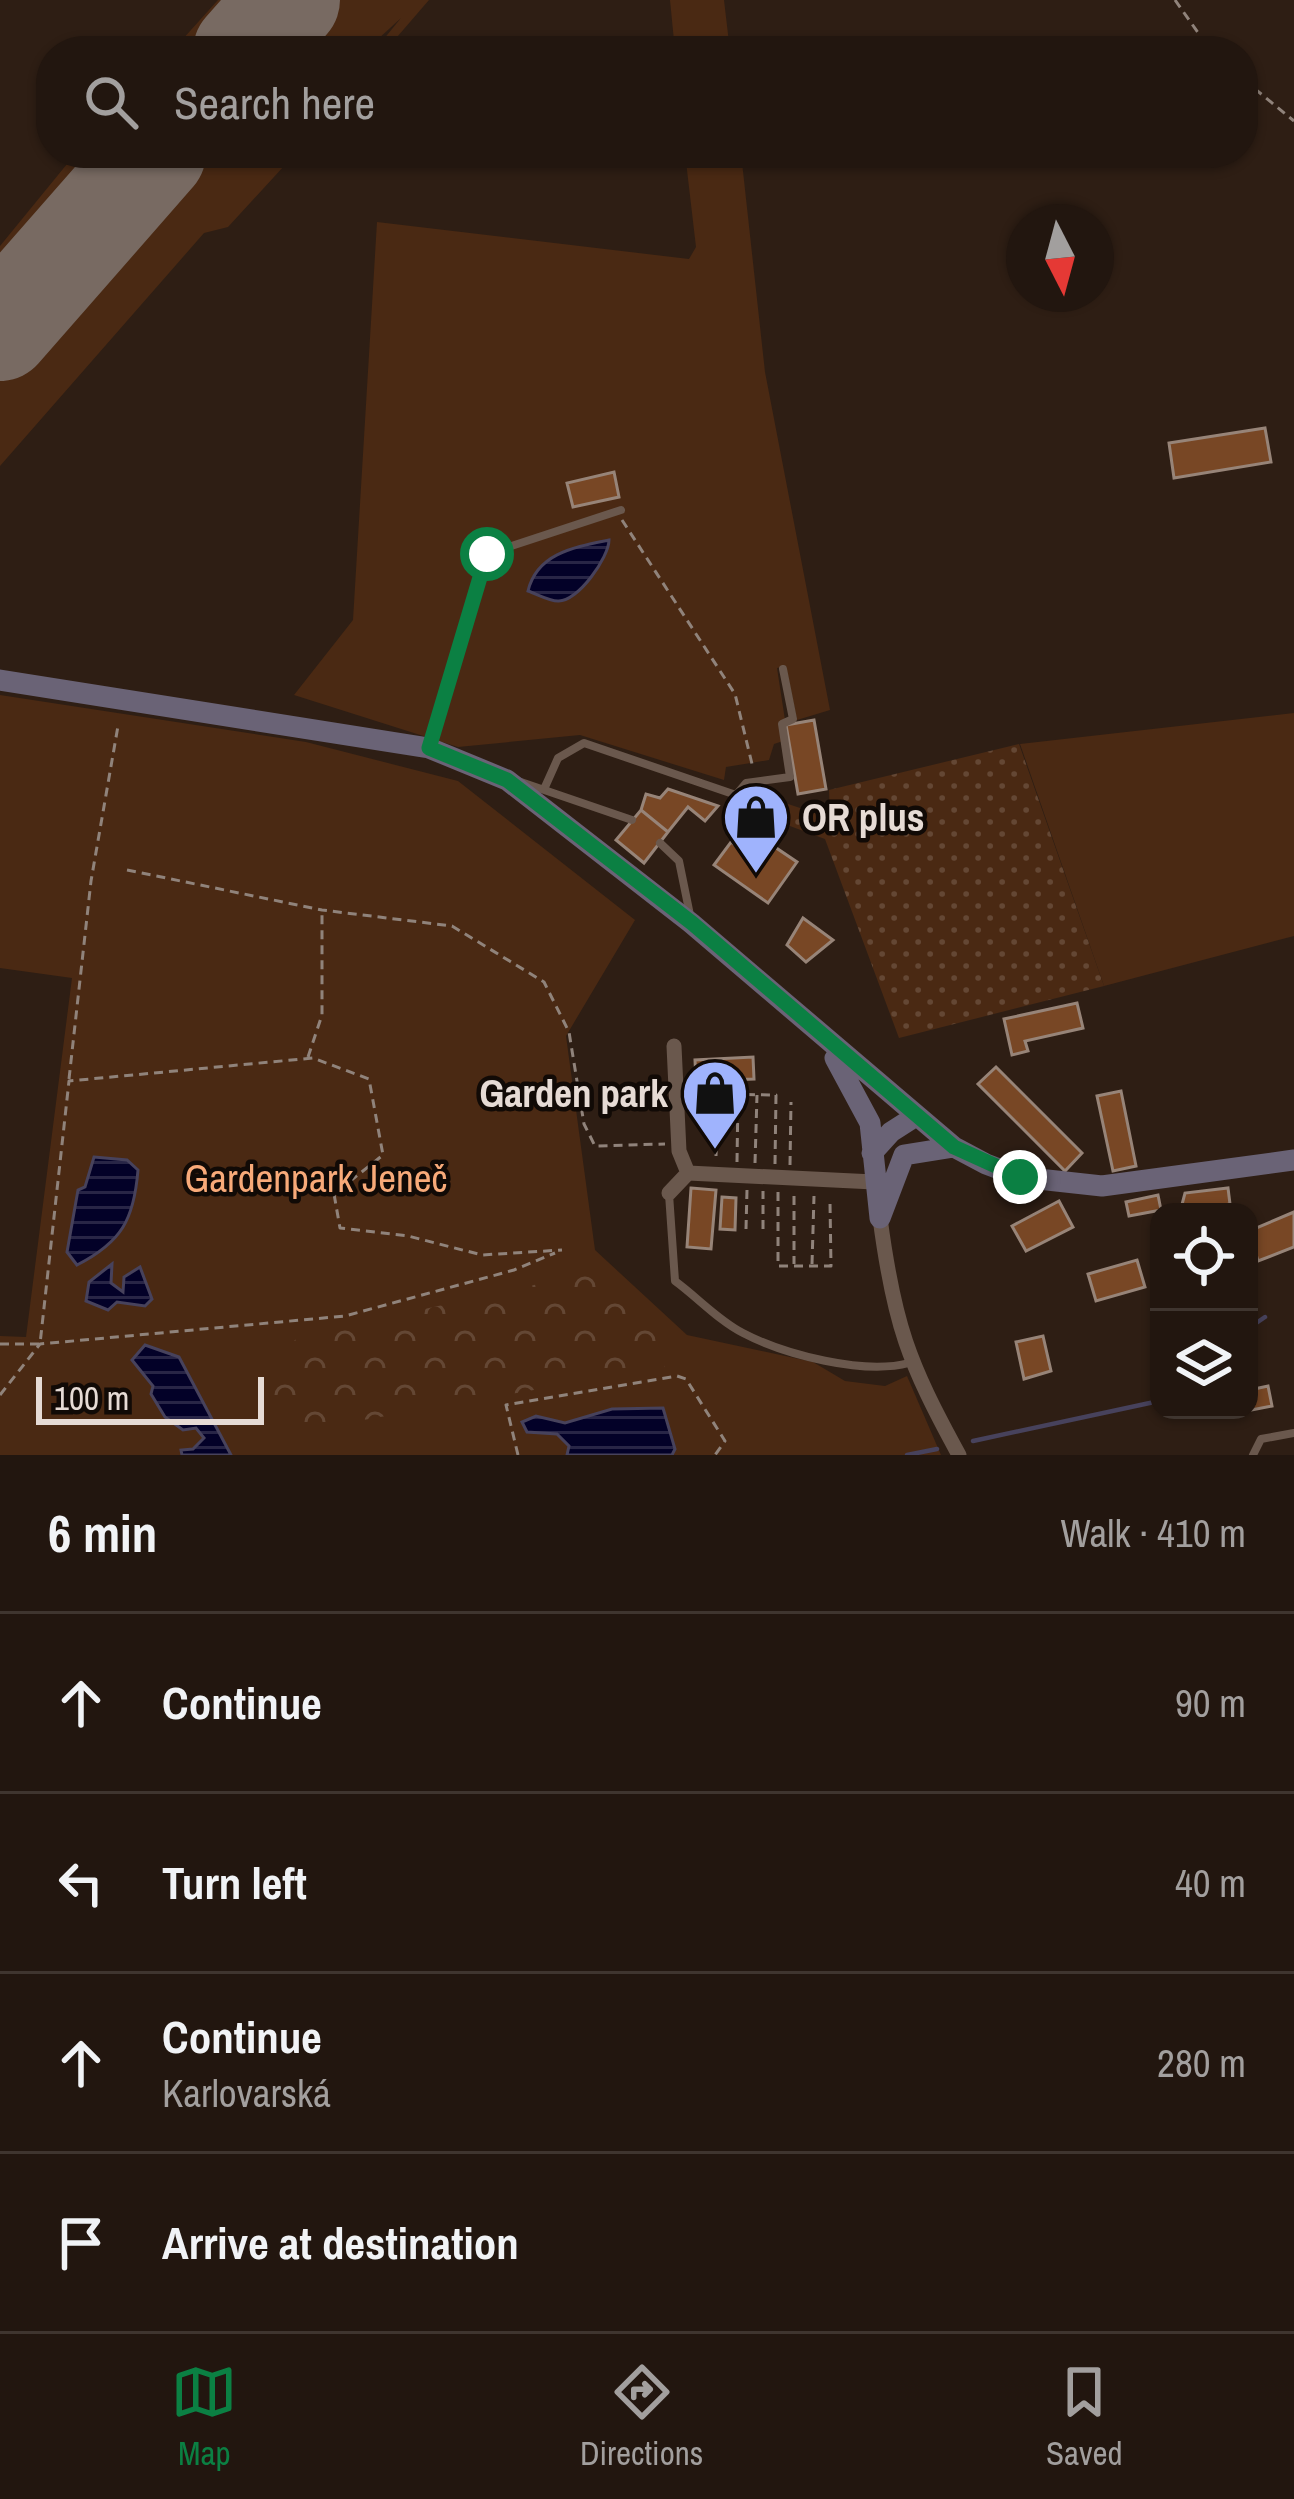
<!DOCTYPE html>
<meta charset="utf-8">
<style>
:root{--surface:#22160f;--page:#2e231d;--text:#f1f3f6;--muted:#a29f9e;--line:#3f352f;--accent:#0b8043}
body{margin:0;font-family:"Archivo Narrow",sans-serif;background:var(--page);color:var(--text)}
.controls{position:absolute;right:36px;bottom:36px;display:grid;overflow:hidden;border-radius:24px;box-shadow:0 3px 9px #0004}
.controls button{width:108px;height:108px;display:grid;place-items:center;padding:0;border:0;border-bottom:3px solid var(--line);background:var(--surface);color:var(--text);font:60px sans-serif}
.compass{position:absolute;left:1006px;top:204px;width:108px;height:108px;border-radius:50%;background:var(--surface);box-shadow:0 3px 9px #0004;rotate:174deg}
.scale{position:absolute;left:36px;bottom:30px;width:228px;box-sizing:border-box;padding-left:12px;border:6px solid #e6dbd5;border-top:0;font-size:33px;line-height:42px;white-space:nowrap;color:#e6dbd5;-webkit-text-stroke:9px #110a06;paint-order:stroke}
.stop{position:absolute;width:36px;height:36px;margin:-27px;border:9px solid #0b8043;border-radius:50%;background:#fff}
.stop.end{background:#0b8043;border-color:#fff;box-shadow:0 3px 12px #0008}
.list{margin:0;padding:0;list-style:none}
h2{display:flex;justify-content:space-between;align-items:center;height:156px;margin:0;padding:0 48px;font-size:51px}
h2 small{font-size:39px;font-weight:400;color:var(--muted)}
.list li{display:grid;grid-template-columns:78px 1fr auto;gap:36px;align-items:center;box-sizing:border-box;height:180px;padding:0 48px;border-top:3px solid var(--line)}
.list b{display:block;font-size:45px;white-space:nowrap}
.list p{margin:0;font-size:39px;white-space:nowrap;color:var(--muted)}
.list em{font-size:39px;font-style:normal;color:var(--muted)}
.icon{flex:none;width:66px;height:66px;fill:none;stroke:currentColor;stroke-width:2;stroke-linecap:round;stroke-linejoin:round}
.map{position:relative;flex:none;width:1294px;height:1455px;overflow:hidden}
.search{position:absolute;background:var(--surface);box-shadow:0 3px 9px #0004;left:36px;right:36px;top:36px;height:132px;display:flex;align-items:center;gap:30px;box-sizing:border-box;padding:0 42px;border-radius:48px;color:var(--muted);font-size:45px}
.sheet{height:876px;background:var(--surface)}
nav{display:flex;justify-content:space-around;align-items:center;box-sizing:border-box;height:168px;border-top:3px solid var(--line);background:var(--surface);font-size:33px;color:var(--muted)}
nav a{display:grid;justify-items:center;gap:6px}
nav .on{color:var(--accent)}
.map>svg:first-child{display:block}
.green{fill:#4a2913}
.forest{fill:url(#forest-crowns)}
.garden{fill:url(#garden-dots)}
.water{fill:url(#water-rules);stroke:#47425c;stroke-width:3}
.lines{fill:none;stroke-linecap:round;stroke-linejoin:round}
.stream{stroke:#47425c;stroke-width:4.5}
.runway{stroke:#786a62;stroke-width:102}
.building{fill:#784725;stroke:#978478;stroke-width:3}
.path{stroke:#90837b;stroke-width:3;stroke-dasharray:9 6;stroke-linecap:butt}
.lane{stroke:#6a584d;stroke-width:8}
.street{stroke:#6a584d;stroke-width:15}
.secondary{stroke:#6a6376;stroke-width:21}
.route{stroke:#0b8043;stroke-width:15}
.labels{text-anchor:middle;dominant-baseline:central;stroke-width:9;stroke-linejoin:round;paint-order:stroke}
.poi-label{font-size:39px;font-weight:bold;fill:#e6dbd5;stroke:#110a06;text-anchor:start}
.park-label{font-size:39px;fill:#f8aa79;stroke:#110a06}
</style>
<div class="map">
<svg width="1294" height="1455" viewBox="0 0 1294 1455">
<defs>
<pattern id="forest-crowns" width="20" height="18" patternUnits="userSpaceOnUse" patternTransform="scale(3)"><rect width="20" height="18" fill="#4a2913"/><path d="M2 6a3 3 0 1 1 6 0M12 15a3 3 0 1 1 6 0" fill="none" stroke="#644734"/></pattern>
<pattern id="garden-dots" width="8" height="8" patternUnits="userSpaceOnUse" patternTransform="scale(3)"><rect width="8" height="8" fill="#4a2913"/><path d="M2 2h.1M6 6h.1" fill="none" stroke="#644734" stroke-width="1.8" stroke-linecap="round"/></pattern>
<pattern id="water-rules" width="6" height="5" patternUnits="userSpaceOnUse" patternTransform="scale(3)"><rect width="6" height="5" fill="#030128"/><path d="M0 2.5h6" fill="none" stroke="#282546"/></pattern>
</defs>
<rect width="100%" height="100%" fill="#2e1e14"/>
<path class="green" d="M218,0H429L385,51H374L401,18L365,51H172Z
M670,0H724L730,51H675Z
M76,153H275L273,166L284,153H296L228,227L204,233L0,466V246Z
M685,153H741L765,372L830,710L797,720L786,666L777,668L785,720L783,741L774,744L769,760L726,767L724,780L580,735L458,747L294,695L353,620L377,222L689,259L696,247Z
M0,695L306,742L458,781L635,920L566,1036L595,1250L687,1335L813,1362L845,1381L885,1386L907,1376L941,1455H0V1336L26,1337L72,978L0,968Z
M1294,713V936L1104,986L1020,744Z"/>
<path class="forest" d="M584,1274L653,1315L665,1367L272,1436L271,1375L297,1337Z"/>
<path class="garden" d="M1019,744L1104,986L899,1038L825,839L763,816L753,803L764,796L830,818L829,790Z"/>
<path class="water" d="M609,540C609,557 578,602 558,601C549,601 537,594 528,591C537,553 575,547 609,540Z
M94,1157L127,1160L138,1170C134,1219 122,1242 77,1265L67,1252L78,1190L85,1187Z
M112,1264L111,1283L123,1292L124,1277L140,1267L152,1299L145,1306L117,1302L108,1310L86,1301L89,1282Z
M145,1345L179,1357L231,1455H182L181,1450L193,1449L204,1438L196,1428L183,1430L165,1417L151,1394L153,1386L132,1360Z
M663,1408L675,1449L672,1455H567L569,1446L557,1434L527,1432L522,1422L536,1416L565,1423L612,1409Z"/>
<g class="lines">
<path class="stream" d="M1249,1328L1265,1317
M973,1441L1159,1401
M907,1455L937,1449"/>
<path class="runway" d="M244,51L289,0
M0,330L155,153"/>
</g>
<path class="building" d="M1265,428L1271,462L1174,478L1169,443Z
M614,472L619,497L573,507L567,483Z
M814,720L826,789L798,794L786,725Z
M668,789L718,806L705,821L688,807L668,832L641,810L646,794L660,798Z
M641,810L668,832L644,863L616,840Z
M760,837L797,862L768,903L714,865L731,842L748,854Z
M803,918L833,940L806,962L787,945Z
M1077,1003L1083,1028L1025,1041L1028,1051L1012,1055L1004,1019Z
M753,1057L754,1079L696,1081L695,1060Z
M996,1067L1082,1153L1065,1171L978,1084Z
M1121,1091L1136,1166L1113,1171L1097,1096Z
M691,1188L716,1190L711,1249L687,1247Z
M1228,1188L1230,1204L1180,1212L1185,1193Z
M1158,1195L1161,1210L1129,1216L1126,1202Z
M722,1197L736,1198L735,1230L720,1229Z
M1059,1201L1073,1227L1026,1251L1012,1226Z
M1294,1212V1247L1258,1261L1249,1231Z
M1159,1254V1377L1154,1376Z
M1137,1260L1145,1287L1096,1301L1088,1274Z
M1043,1336L1051,1371L1024,1379L1016,1342Z
M1255,1378L1254,1389L1268,1386L1272,1406L1241,1412L1249,1410V1379Z"/>
<g class="lines">
<path class="path" d="M1175,0L1211,51
M1243,79L1294,121
M622,520L735,694L753,768
M127,870L322,910L452,926L544,982L569,1032L584,1124L595,1146L665,1144
M308,1057L322,1015V913
M69,1079L91,881L118,726
M716,1156L718,1094L776,1095L775,1164
M737,1162L738,1095
M755,1163L757,1095
M790,1165L791,1102
M778,1192V1266H831L830,1203
M794,1196V1264
M746,1229L747,1190
M763,1229V1191
M812,1264L814,1196
M0,1344H40L69,1081L313,1058L369,1079L383,1155L334,1194L340,1228L408,1236L482,1255L562,1250
M0,1395L40,1344L345,1316L514,1270L555,1253
M518,1455L506,1405L677,1376L686,1379L725,1441L715,1455"/>
<path class="lane" d="M430,747L487,554L621,510
M515,780L632,820
M545,787L558,758L584,743L736,795L746,783L790,777L782,724L793,719L783,669
M660,843L679,861L690,915
M669,1194L675,1281C697,1297 719,1321 743,1333C785,1355 864,1375 909,1363
M1253,1455L1261,1439L1294,1433"/>
<path class="street" d="M674,1046L679,1151L688,1173
M669,1193L688,1173L874,1182
M880,1218C894,1324 908,1362 959,1455"/>
<path class="secondary" d="M0,680L429,748L507,780L691,923L954,1147L986,1164L1020,1177L1102,1186L1294,1160
M835,1058L870,1123L880,1218
M872,1153L891,1132L916,1116
M880,1218L904,1155L954,1147"/>
</g>
<g class="lines">
<path class="route" d="M487,554L429,748L507,780L692,923L954,1147L1020,1177"/>
</g>
<defs>
<g id="shop-pin" transform="scale(3.45)"><path d="M0 17L-7.5 6A9.5 9.5 0 1 1 7.5 6Z" fill="#9fb3fd" stroke="#110a06"/><path d="M-5-2.5h2.3a2.7 3.5 0 0 1 5.4 0H5L5.5 6h-11ZM-1.5-2.5h3a1.5 2.3 0 0 0-3 0Z" fill="#111"/></g>
</defs>
<g fill-rule="evenodd">
<use href="#shop-pin" x="756" y="817"/>
<use href="#shop-pin" x="715" y="1093"/>
</g>
<g class="labels">
<g class="poi-label">
<text x="802" y="817">OR plus</text>
<text x="668" y="1093" text-anchor="end">Garden park</text>
</g>
<g class="park-label">
<text x="316" y="1178">Gardenpark Jeneč</text>
</g>
</g>
</svg>
<div class="controls">
<button><svg class="icon" aria-label="locate" viewBox="0 0 24 24"><circle cx="12" cy="12" r="6"/><path d="M12 2v4M12 18v4M2 12h4M18 12h4"/></svg></button>
<button><svg class="icon" aria-label="layers" viewBox="0 0 24 24"><path d="M12 4l9 5-9 5-9-5zM3 14l9 5 9-5"/></svg></button>
</div>
<svg class="compass" viewBox="-18 -18 36 36"><path d="M0-13l5 13h-10z" fill="#e53935"/><path d="M0 13l5-13h-10z" fill="#a29f9e"/></svg>
<div class="scale">100 m</div>
<div class="stop" style="left:487px;top:554px"></div>
<div class="stop end" style="left:1020px;top:1177px"></div>
<div class="search"><svg class="icon" aria-label="search" viewBox="0 0 24 24"><circle cx="10" cy="10" r="6"/><path d="M15 15l6 6"/></svg>Search here</div>
</div>
<section class="sheet">
<h2>6 min<small>Walk · 410 m</small></h2>
<ul class="list">
<li><svg class="icon" aria-label="ahead" viewBox="0 0 24 24"><path d="M12 20V5M6 11l6-6 6 6"/></svg><div><b>Continue</b></div><em>90 m</em></li>
<li><svg class="icon" aria-label="left" viewBox="0 0 24 24"><path d="M17 20v-9H6M10 6l-5 5 5 5"/></svg><div><b>Turn left</b></div><em>40 m</em></li>
<li><svg class="icon" aria-label="ahead" viewBox="0 0 24 24"><path d="M12 20V5M6 11l6-6 6 6"/></svg><div><b>Continue</b><p>Karlovarská</p></div><em>280 m</em></li>
<li><svg class="icon" aria-label="arrive" viewBox="0 0 24 24"><path d="M6 21V4h12l-3 4 3 4H6"/></svg><div><b>Arrive at destination</b></div></li>
</ul>
</section>
<nav>
<a class="on"><svg class="icon" aria-label="map" viewBox="0 0 24 24"><path d="M3 6l6-2 6 2 6-2v14l-6 2-6-2-6 2zM9 4v14M15 6v14"/></svg>Map</a>
<a><svg class="icon" aria-label="directions" viewBox="0 0 24 24"><path d="M12 3l9 9-9 9-9-9zM9 14v-3h6M13 9l2 2-2 2"/></svg>Directions</a>
<a><svg class="icon" aria-label="saved" viewBox="0 0 24 24"><path d="M7 4h10v16l-5-4-5 4z"/></svg>Saved</a>
</nav>
